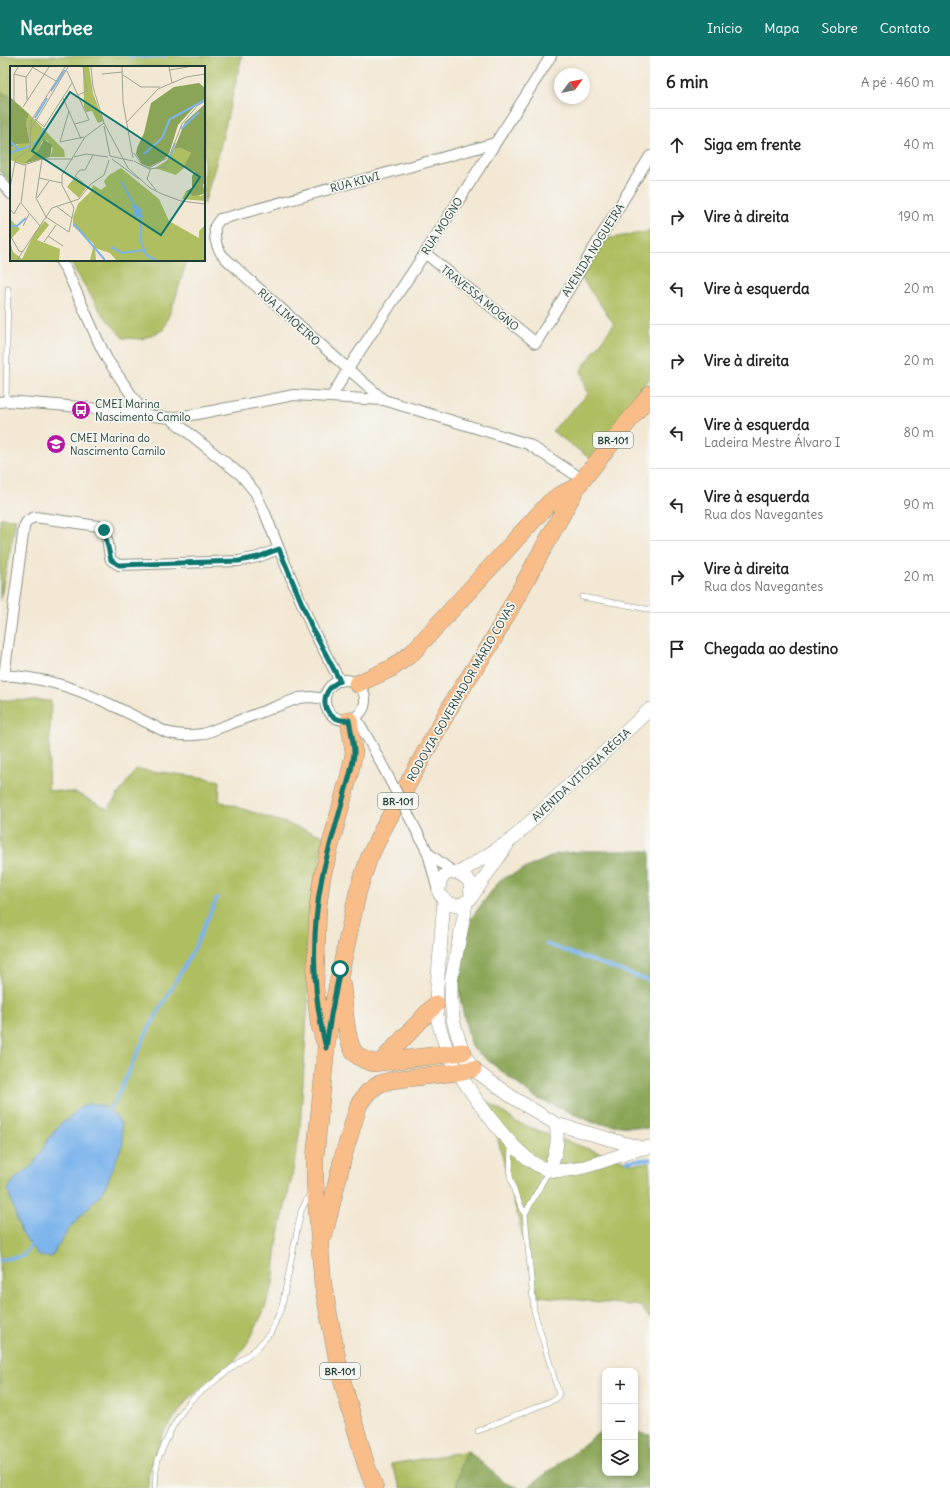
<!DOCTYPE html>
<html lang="pt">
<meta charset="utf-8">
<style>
:root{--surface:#fff;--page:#f2f2f2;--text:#222;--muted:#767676;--line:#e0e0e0;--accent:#0f766e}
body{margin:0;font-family:Delius,sans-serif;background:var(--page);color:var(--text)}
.controls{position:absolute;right:12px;bottom:12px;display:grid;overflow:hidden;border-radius:8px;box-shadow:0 2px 6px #0003}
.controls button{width:36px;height:36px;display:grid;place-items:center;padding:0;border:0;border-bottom:1px solid var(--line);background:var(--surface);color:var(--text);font:20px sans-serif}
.compass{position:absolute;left:554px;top:12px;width:36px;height:36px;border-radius:50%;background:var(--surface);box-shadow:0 2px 6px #0003;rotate:57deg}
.stop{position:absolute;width:12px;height:12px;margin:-9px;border:3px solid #0f766e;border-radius:50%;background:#fff}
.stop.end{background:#0f766e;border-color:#fff;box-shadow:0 1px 4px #0008}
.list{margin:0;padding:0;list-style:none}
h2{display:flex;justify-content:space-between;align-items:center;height:52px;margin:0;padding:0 16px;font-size:17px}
h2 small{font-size:13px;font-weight:400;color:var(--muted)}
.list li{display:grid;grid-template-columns:26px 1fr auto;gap:12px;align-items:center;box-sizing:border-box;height:72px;padding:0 16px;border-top:1px solid var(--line)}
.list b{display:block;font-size:15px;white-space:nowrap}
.list p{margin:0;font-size:13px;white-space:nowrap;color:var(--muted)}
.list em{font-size:13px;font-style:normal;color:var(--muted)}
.icon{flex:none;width:22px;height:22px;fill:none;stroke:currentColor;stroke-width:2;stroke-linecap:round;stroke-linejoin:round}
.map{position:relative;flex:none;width:650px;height:1432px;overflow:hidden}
header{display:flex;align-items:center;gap:24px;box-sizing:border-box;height:56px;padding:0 20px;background:var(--accent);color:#fff}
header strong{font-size:19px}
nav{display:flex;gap:22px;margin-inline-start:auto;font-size:14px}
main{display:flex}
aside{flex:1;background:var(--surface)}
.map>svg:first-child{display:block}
.green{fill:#aebe61;stroke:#667e4a;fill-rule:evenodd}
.forest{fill:#8aa557;stroke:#547146}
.water{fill:#7cb4ec;stroke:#4e7890}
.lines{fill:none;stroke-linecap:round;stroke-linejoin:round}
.stream{stroke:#7cb4ec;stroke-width:3.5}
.service-casing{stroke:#899284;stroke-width:6}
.minor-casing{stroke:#899284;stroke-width:12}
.tertiary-casing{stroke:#899284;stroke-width:14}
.primary-casing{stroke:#899284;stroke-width:18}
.service{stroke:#fff;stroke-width:5}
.minor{stroke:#fff;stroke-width:10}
.tertiary{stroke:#fff;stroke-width:13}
.primary{stroke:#f9bd89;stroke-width:17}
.minor-bridge-casing{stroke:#899284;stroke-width:12;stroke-linecap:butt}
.minor-bridge{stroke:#fff;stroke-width:10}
.route{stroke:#0f766e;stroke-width:5}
.labels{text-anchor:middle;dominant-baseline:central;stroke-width:3.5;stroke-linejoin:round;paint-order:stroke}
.shield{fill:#f6f6f2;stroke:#60746d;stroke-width:1}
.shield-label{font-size:10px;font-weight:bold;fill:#1f3d34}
.street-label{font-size:11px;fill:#1f3d34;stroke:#f6f6f2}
.poi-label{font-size:11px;fill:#1f3d34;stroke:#f6f6f2;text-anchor:start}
.inset-river{fill:none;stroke:#7cb4ec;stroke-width:2}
.inset-road{fill:none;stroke:#9ea494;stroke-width:1}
.view{fill:#0f766e;fill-opacity:0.15;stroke:#0f766e;stroke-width:2}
.inset-edge{fill:none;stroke:#1f3d34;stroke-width:2}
</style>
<header>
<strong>Nearbee</strong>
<nav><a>Início</a><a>Mapa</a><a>Sobre</a><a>Contato</a></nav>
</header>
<main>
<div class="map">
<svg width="650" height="1432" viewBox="0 0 650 1432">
<rect width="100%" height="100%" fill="#f6f6f2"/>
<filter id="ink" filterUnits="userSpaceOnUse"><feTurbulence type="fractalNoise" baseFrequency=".025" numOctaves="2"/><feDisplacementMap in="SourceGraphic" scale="8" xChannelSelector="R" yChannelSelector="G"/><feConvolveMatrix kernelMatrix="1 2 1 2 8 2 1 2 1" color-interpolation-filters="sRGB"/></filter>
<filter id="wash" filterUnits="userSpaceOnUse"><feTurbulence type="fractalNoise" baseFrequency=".012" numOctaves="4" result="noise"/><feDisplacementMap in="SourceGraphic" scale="16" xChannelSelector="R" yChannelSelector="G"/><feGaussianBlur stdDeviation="0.9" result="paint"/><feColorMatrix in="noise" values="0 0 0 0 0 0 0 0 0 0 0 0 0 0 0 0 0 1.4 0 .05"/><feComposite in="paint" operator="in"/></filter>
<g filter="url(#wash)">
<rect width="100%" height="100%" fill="#f3e8d4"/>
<path class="green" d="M0,0H242L218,100L204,148V11H11V41L0,36Z
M650,173V322L591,403L552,375L588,338L581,314L614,268L580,220L606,183L646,176Z
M69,204H187L175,244L163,274L142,283L123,282L101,256Z
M0,462L16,463L0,545Z
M0,644L51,645L48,734L76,737L108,753L136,713L201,721L220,725L219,745L324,780L313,863L300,1074L292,1121L284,1155L277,1188L273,1229L263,1257L248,1286L231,1310L209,1325L187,1344L163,1378L148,1420L149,1432H0ZM90,1047L102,1050L109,1053L104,1134L68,1174L51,1201L14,1124L34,1108L42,1095L48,1083L60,1069L70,1062L78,1053Z
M488,1045L516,1066L580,1090L634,1108L650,1106V1263L640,1250L538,1240Z
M468,1395L462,1405L456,1432H401L391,1408Z"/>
<path class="forest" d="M0,36L11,41V127L0,115Z
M583,795H650V1073L594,1067L534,1041L471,991L461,947L457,915L469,865L500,824L557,798Z
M605,1372V1417H635V1376L650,1379V1432H527Z
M468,1395L505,1427L519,1432H456L462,1405Z"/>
<path class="water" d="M90,1047L102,1050L115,1059L121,1068L123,1087L104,1134L68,1174L51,1201L39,1200L21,1176L8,1134L14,1124L34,1108L42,1095L48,1083L60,1069L70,1062L78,1053Z"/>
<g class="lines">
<path class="stream" d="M129,0L147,1L165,0
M546,888L650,925
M106,1057L115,1045L147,976L194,893L217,842
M627,1105L650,1103
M0,1204L24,1200L33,1186"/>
</g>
</g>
<g filter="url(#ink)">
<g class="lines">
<g class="service-casing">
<path id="service" d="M6,345L8,233
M582,541L638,551L650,554
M525,1158L549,1114
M478,1375L556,1343L559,1338L534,1255L525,1158L515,1137L510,1120L511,1089
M155,1432L156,1415L158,1403L172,1372L181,1357L192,1343L257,1292L271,1276L282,1250L301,1155L311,1135"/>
</g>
<g class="minor-casing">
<path id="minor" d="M0,124L11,138
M425,197L536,287L650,100
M60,204L67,215L99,287L107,303L145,359
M332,340L348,313L425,197L551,0
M384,344L348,313L225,202C216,193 214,183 215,170L220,163L225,162L495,87
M0,346L6,345L81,351L170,362L197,358L294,339L384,344L528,388L582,423
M170,362L241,419L255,436L265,457L279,493L313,574L340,625
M0,619C20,620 42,623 61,629C96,639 133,660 166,676C179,680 190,680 203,678L299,642L311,641L325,643
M4,620L24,471C26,465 29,463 35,461L98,470C110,475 107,493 111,504L119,509L239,505L258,501L279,493
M325 644a20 20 0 1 1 40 0a20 20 0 1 1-40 0Z
M356,662L371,688
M423,787L428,797L438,835
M428,797L453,816"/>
</g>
<g class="tertiary-casing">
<path id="tertiary" d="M459,817L511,784L650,653
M471,840L470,826C456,810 438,814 439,837C447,849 458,853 470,843L507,789
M444,844C442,869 440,894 438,920C437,932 435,946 437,959C440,977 449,1000 458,1016C474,1041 520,1110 550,1114C571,1117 596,1108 615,1101C627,1097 638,1092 650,1091
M466,846L464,860L451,925V946L454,968L463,996L473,1013L512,1041L556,1068L641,1092
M549,1114C556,1098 559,1085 556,1068"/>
</g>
<g class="primary-casing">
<path id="primary" d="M357,628L392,612L412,597L549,447L558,440L577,431
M342,929C344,945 345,985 355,997C360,1003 367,1005 374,1007L463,996
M324,984L319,967L315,930L318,851L322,821L350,716L354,697L349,664
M381,1006L436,948
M324,1179L343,1101L359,1048L368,1036L379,1028L392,1024L458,1016L473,1013
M375,1432L366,1409L340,1317L323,1229L315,1127V1102L326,992L331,959L358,835L369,802L382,775L455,642L489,591L577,431L650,338"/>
</g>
<use href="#service" class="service"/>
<use href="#minor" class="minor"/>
<use href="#tertiary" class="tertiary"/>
<use href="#primary" class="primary"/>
<g class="minor-bridge-casing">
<path id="minor-bridge" d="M371,688L423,787"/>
</g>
<use href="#minor-bridge" class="minor-bridge"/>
</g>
</g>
<g class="lines" filter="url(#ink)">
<path class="route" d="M104,474L111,504L119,509L239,505L258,501L279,493L313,574L340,625C315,636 323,667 349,664C351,675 354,687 354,697C353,710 349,723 345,736C338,764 328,792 322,821C311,877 312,937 326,992L331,959L340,913"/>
</g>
<defs>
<g id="bus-disc" transform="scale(1)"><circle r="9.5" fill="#b5179e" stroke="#f6f6f2"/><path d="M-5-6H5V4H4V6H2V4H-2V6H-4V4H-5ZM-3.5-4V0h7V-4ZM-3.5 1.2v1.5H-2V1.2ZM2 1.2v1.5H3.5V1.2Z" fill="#fff"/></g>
<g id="school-disc" transform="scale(1)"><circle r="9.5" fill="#b5179e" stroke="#f6f6f2"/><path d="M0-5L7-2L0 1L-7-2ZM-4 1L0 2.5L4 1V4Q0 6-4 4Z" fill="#fff"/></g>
</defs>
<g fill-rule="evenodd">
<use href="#bus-disc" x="81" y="354"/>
<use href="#school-disc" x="56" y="388"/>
</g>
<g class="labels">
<g class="shield">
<rect x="593" y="376" width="40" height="16" rx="3"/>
<rect x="378" y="737" width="40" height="16" rx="3"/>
<rect x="320" y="1307" width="40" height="16" rx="3"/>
</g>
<g class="shield-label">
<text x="613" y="384">BR-101</text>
<text x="398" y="745">BR-101</text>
<text x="340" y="1315">BR-101</text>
</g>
<g class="street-label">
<text transform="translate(355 126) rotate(-15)">RUA KIWI</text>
<text transform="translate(442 170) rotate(-57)">RUA MOGNO</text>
<text transform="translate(593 194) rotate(-58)">AVENIDA NOGUEIRA</text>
<text transform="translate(480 242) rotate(39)">TRAVESSA MOGNO</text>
<text transform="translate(289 261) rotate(42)">RUA LIMOEIRO</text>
<text transform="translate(461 636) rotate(-60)">RODOVIA GOVERNADOR MÁRIO COVAS</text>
<text transform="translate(581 719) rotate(-43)">AVENIDA VITÓRIA RÉGIA</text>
</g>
<g class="poi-label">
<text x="95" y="348">CMEI Marina<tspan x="95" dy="13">Nascimento Camilo</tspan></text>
<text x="70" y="382">CMEI Marina do<tspan x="70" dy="13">Nascimento Camilo</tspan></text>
</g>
</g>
<g transform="translate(10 10)">
<rect width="195" height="195" fill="#f3e8d4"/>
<path d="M73,1H79L83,27L93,55L88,57L82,45L76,46L74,41ZM19,48L54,84L55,91H40L43,82L37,74L32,75L28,85L13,98L0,94V82L19,73L16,57ZM170,82L181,87L175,101L166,109L145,102L159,93L164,83ZM111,102L149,133L159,155L189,172V165L195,159V194H106L100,187L85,182L86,194H80L84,178L63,160V151L68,138L81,125L83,119L91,124L96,120L94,115L99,109ZM65,111L76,122L69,132L57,121ZM176,125L191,130L195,128V135L172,133ZM0,153L10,163L0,174ZM35,155L39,159L27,174L50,183L49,194H0V175L3,186L12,193L25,166Z" fill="#aebe61"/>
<path d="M189,17L195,22V34L186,39L168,59L159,88L153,94L139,101L132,98L126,88L127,82L134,67L141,37L164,21ZM0,31L19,48L16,57L19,73V77L7,78L0,82ZM195,38V116L193,119L195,128L183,130L176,125L182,122V110L185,106L175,101V98L181,87L170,82L164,83L175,56ZM34,73L42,79L40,91L13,98L28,85Z" fill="#8aa557"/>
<path d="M124,137L131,143L133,152L125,151L122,140Z" fill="#7cb4ec"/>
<path class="inset-river" d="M41,25L55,4M25,52L37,32M171,63L189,46M0,75L9,84M23,79L30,72L34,62M0,87L20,80M134,88L152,72L160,53L195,34M160,91L165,77M111,115L123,137M0,152V165M131,152V175L136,189L146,194M64,158L95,194M1,160H7L16,152M101,181L112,187L134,184"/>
<path class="inset-road" d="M22,1L46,15M55,1L21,55L20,83L6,92L5,96L14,99L32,93H63M81,1L83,21L94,57L118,102L140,122L152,128L171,135L195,138M112,1L113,36L123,92M159,1L162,17M159,4L178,1M57,5L79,54L65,58M4,8L16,11M92,8L113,6M113,9L131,21H150M68,29L77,25L73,1M53,32L71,73M17,34L16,11L23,1M0,40L4,35V8L8,1M13,41L39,1M59,45L50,76L74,71M25,53L34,61L62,17M117,56L148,23L176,11L195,8M94,60L100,90M21,63L58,1M124,87L132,99L139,102L157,92M100,90L123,95M64,91L76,88L98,91M32,93L26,132L36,151L59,166L64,142L52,119V109L75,71L94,57M102,93L129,113M124,95L139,103L155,101L172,58L187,40L195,35M16,99L11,137L30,160M141,102L137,113L146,124M29,112L52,117M78,121L65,110L70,104H75L83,89M0,122L5,96M27,132L39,115M46,140L62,152M0,143L4,148L10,137M13,160L19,148M0,169L9,185L13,186M38,170L53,180M34,176L46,159M7,194L42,142L69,133L81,118L94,109L99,94"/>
<path class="view" d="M60,26L190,111L151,169L22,85Z"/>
<rect width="195" height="195" class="inset-edge"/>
</g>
</svg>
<div class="controls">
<button>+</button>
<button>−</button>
<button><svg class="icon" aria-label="layers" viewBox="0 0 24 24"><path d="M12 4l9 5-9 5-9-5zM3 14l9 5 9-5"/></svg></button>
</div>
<svg class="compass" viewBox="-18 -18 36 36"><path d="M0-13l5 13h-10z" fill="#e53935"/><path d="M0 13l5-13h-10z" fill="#767676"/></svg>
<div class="stop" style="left:340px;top:913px"></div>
<div class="stop end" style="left:104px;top:474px"></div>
</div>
<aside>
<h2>6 min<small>A pé · 460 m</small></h2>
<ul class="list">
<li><svg class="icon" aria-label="ahead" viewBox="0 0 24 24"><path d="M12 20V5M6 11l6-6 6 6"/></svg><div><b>Siga em frente</b></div><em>40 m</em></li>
<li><svg class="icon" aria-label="right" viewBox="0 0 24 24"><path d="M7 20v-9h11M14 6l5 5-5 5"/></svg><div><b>Vire à direita</b></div><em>190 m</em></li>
<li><svg class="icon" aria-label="left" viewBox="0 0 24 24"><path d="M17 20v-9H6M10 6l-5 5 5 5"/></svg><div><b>Vire à esquerda</b></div><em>20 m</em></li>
<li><svg class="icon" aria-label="right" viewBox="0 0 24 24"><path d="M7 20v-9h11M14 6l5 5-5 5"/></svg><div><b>Vire à direita</b></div><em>20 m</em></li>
<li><svg class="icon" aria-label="left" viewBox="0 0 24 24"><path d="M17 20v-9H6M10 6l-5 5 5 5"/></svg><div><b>Vire à esquerda</b><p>Ladeira Mestre Álvaro I</p></div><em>80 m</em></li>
<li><svg class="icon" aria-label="left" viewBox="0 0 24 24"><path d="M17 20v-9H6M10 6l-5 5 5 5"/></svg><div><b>Vire à esquerda</b><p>Rua dos Navegantes</p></div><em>90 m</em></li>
<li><svg class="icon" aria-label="right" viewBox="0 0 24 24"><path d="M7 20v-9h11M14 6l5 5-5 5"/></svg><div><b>Vire à direita</b><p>Rua dos Navegantes</p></div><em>20 m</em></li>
<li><svg class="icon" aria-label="arrive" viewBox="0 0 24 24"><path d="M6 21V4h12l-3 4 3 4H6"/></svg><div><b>Chegada ao destino</b></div></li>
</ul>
</aside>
</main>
